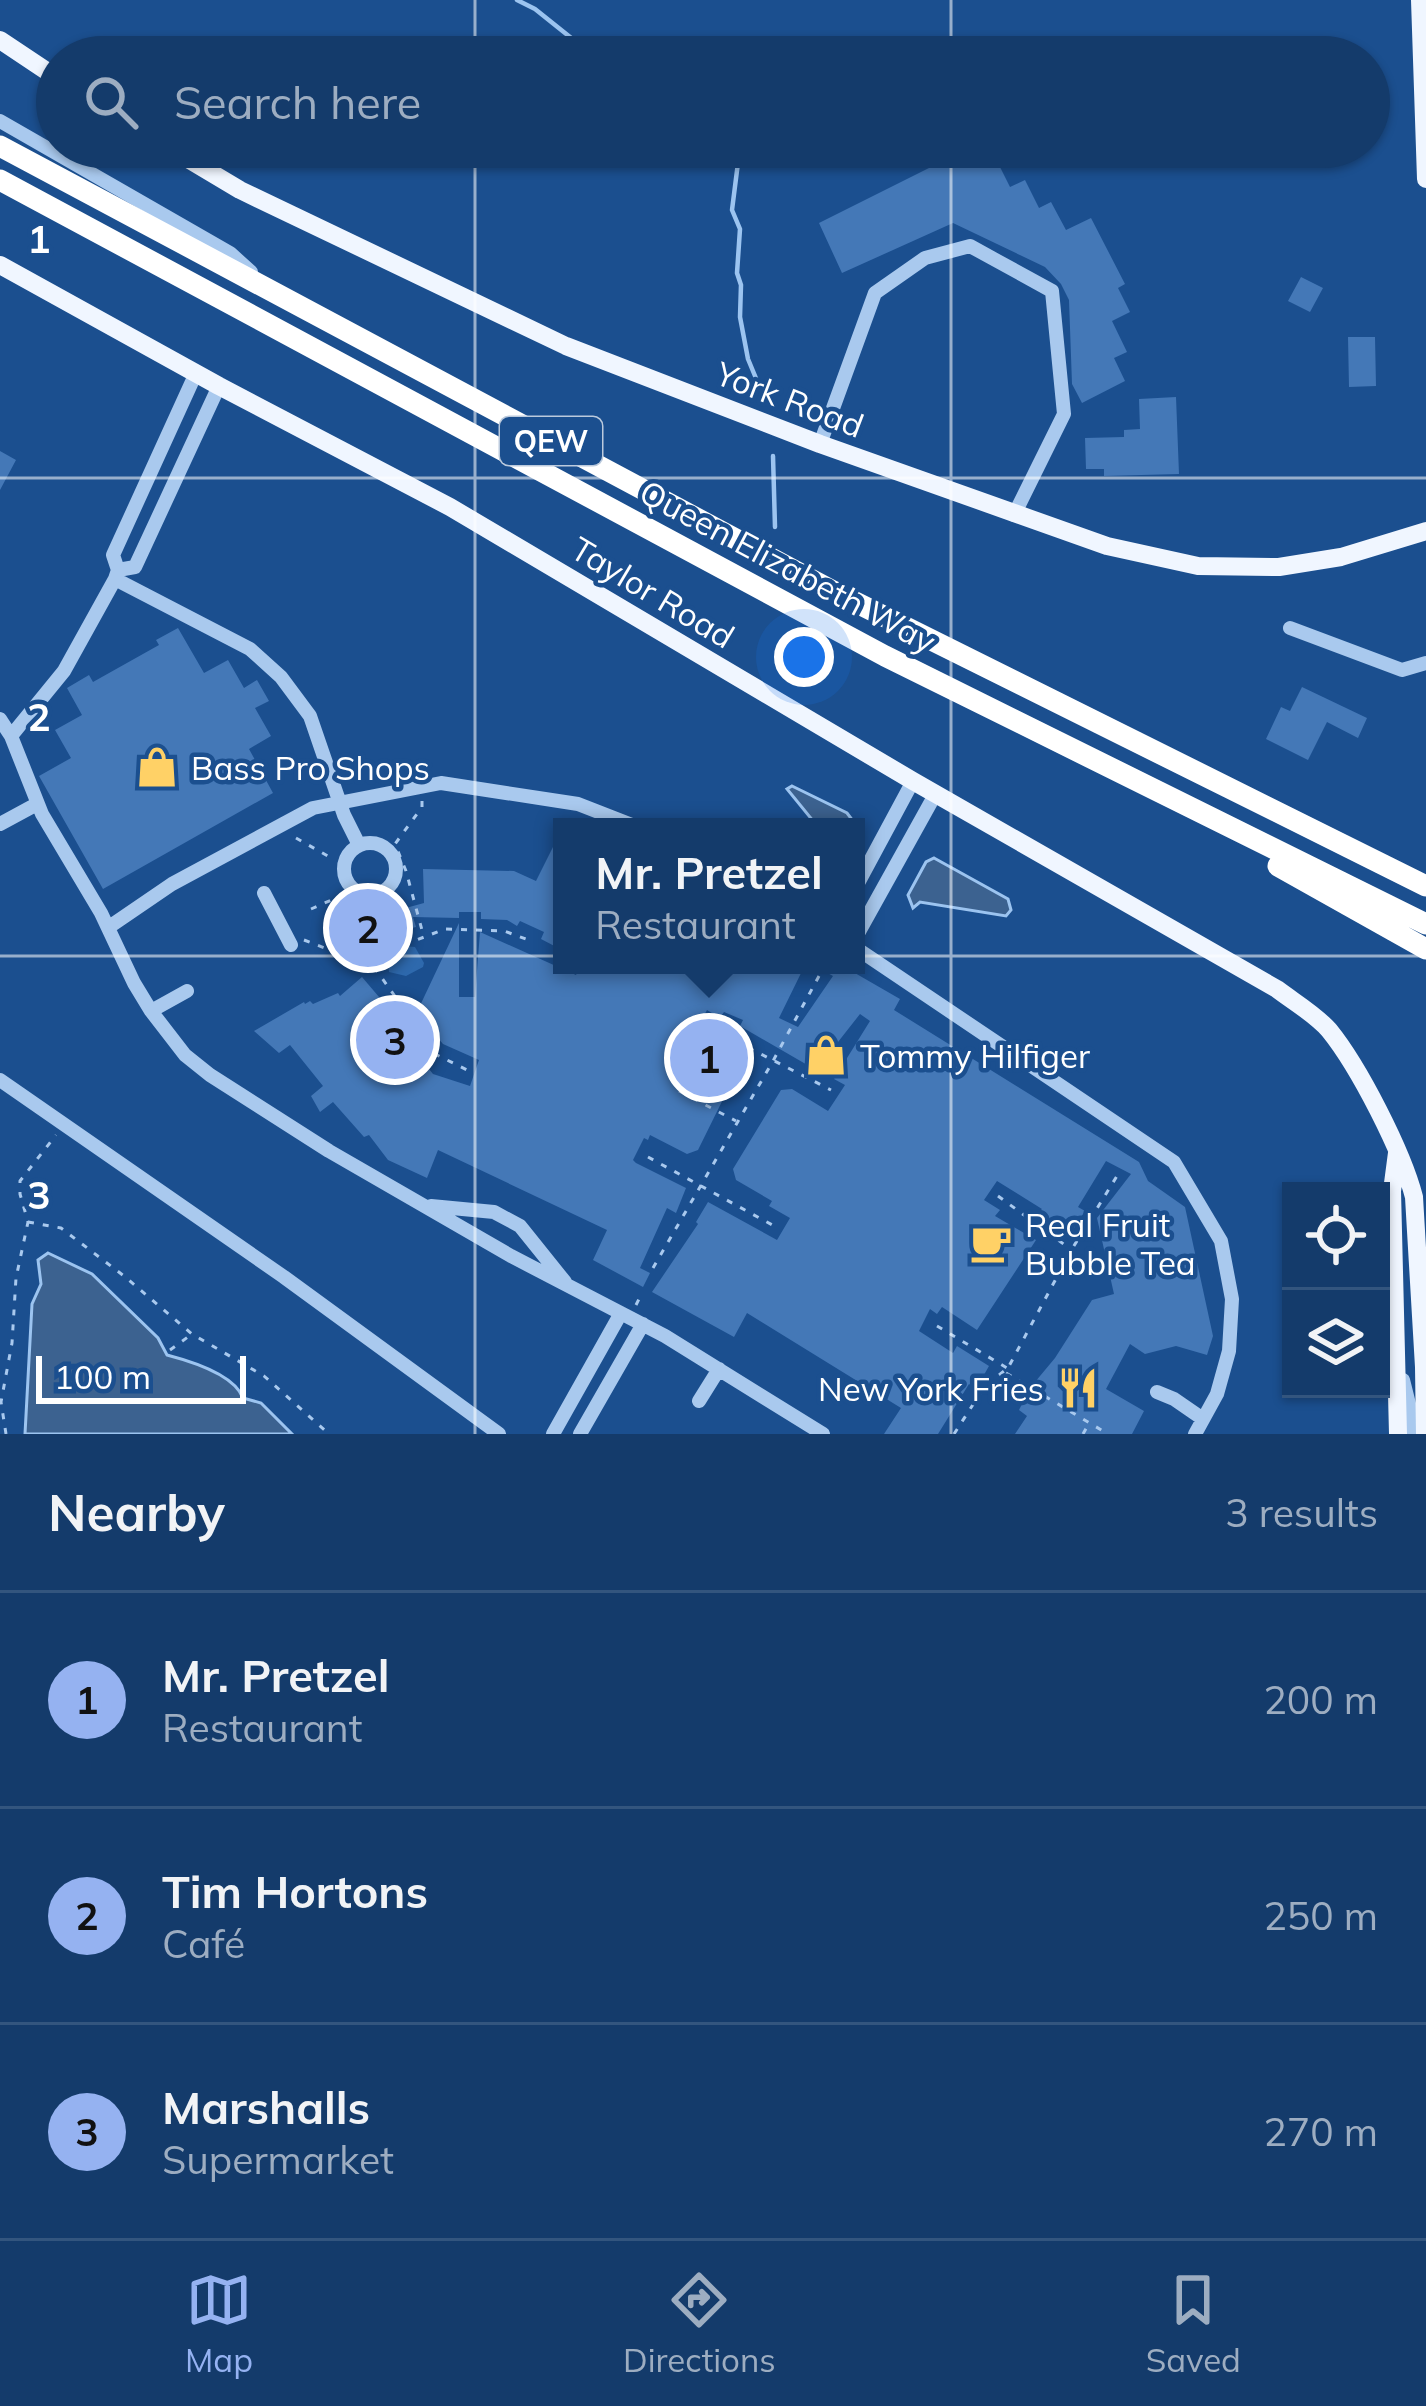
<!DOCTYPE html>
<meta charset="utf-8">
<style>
:root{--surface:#143b6b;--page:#214673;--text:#f1f3f6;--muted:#9dadc1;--line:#33557e;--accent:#95b2f1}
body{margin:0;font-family:Mulish,sans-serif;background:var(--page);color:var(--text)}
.controls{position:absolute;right:36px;bottom:36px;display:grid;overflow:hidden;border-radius:0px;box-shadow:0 3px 9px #0004}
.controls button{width:108px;height:108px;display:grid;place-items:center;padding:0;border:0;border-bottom:3px solid var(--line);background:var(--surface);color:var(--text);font:60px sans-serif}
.scale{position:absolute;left:36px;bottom:30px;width:210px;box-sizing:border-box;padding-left:12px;border:6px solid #fff;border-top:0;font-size:33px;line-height:42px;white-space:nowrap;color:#fff;-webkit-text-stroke:9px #1b4f8f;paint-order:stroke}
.you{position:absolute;left:804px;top:657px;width:42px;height:42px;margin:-30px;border:9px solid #fff;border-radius:50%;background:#1a73e8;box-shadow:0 0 0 18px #1a73e833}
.badge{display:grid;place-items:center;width:78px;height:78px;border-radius:50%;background:var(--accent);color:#111;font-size:39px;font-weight:700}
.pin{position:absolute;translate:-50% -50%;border:6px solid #fff;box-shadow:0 3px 12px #0006}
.popup{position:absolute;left:553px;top:818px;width:312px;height:156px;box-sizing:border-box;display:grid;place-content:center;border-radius:0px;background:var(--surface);filter:drop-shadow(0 3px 9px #0005);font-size:39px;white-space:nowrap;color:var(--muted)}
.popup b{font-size:45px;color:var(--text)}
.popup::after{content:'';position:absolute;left:50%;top:100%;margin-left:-24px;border:24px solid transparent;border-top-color:var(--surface)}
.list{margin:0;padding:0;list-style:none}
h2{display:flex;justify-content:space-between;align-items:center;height:156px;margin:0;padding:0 48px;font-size:51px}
h2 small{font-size:39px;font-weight:400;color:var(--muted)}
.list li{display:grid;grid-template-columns:78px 1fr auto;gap:36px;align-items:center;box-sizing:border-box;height:216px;padding:0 48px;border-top:3px solid var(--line)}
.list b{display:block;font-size:45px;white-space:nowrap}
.list p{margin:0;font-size:39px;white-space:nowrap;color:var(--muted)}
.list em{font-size:39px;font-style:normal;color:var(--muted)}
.icon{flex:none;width:66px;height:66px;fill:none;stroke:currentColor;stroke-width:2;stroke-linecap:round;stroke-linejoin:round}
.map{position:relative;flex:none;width:1426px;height:1434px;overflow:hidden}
.search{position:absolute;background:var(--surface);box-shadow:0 3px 9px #0004;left:36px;right:36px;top:36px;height:132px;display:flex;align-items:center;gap:30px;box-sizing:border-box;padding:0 42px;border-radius:66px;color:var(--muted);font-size:45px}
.sheet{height:804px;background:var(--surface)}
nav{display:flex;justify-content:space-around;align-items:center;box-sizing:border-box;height:168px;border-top:3px solid var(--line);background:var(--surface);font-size:33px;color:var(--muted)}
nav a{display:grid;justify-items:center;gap:6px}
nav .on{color:var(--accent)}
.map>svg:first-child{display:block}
.green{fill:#2e69ad}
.water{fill:#3c6290;stroke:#9cc4f0;stroke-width:3}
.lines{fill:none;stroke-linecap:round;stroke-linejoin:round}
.stream{stroke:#9cc4f0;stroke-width:4.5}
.building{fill:#4478b7;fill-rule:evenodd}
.path{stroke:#a9c9ee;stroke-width:3;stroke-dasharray:6 9;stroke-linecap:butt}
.minor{stroke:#a9c9ee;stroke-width:14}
.major{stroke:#f0f6ff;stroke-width:18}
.highway{stroke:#fff;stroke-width:21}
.grid{fill:none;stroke:#fff;stroke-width:3;stroke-opacity:0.55}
.labels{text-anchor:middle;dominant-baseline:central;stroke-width:9;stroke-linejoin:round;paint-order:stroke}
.shield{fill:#1b4f8f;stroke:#bbcadd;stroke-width:3}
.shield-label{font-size:30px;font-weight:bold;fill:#fff}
.street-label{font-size:33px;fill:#fff;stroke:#1b4f8f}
.poi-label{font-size:33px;fill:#fff;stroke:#1b4f8f;text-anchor:start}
.grid-label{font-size:39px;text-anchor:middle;font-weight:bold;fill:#fff;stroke:#1b4f8f;stroke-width:9;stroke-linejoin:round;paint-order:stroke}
</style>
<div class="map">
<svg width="1426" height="1434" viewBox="0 0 1426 1434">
<rect width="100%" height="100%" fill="#1b4f8f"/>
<path class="green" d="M404,946L415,947L424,963L423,967L406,976L389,972L388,960Z"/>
<path class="water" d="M792,786L847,813L853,821L850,827H818L787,789Z
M934,858L1008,899L1011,910L1006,916L920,902L913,908L908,895L926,862Z
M48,1253L92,1274L158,1338L167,1355C190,1361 234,1374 243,1398L261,1403L292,1434H25L32,1304L41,1284L38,1260Z"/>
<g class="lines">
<path class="stream" d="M517,0L535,9L585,49L607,57
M740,147L732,210L740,229L737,273L741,285L740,317L748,359L760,388
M773,456L775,527"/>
</g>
<path class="building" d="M971,147L981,166L996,159L1010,187L1025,180L1039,208L1051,202L1066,230L1091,218L1125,284L1118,288L1130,312L1112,321L1127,352L1114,358L1125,381L1082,403L1072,384L1069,300L1061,284L1045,267L953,223L842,273L819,223Z
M1301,277L1323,288L1310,312L1288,301Z
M1348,337H1375L1376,386L1349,387Z
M1176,397L1179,474L1104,476V469H1086L1085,438L1124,437V430L1140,429L1139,399Z
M0,451L16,460L0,490Z
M178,628L204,673L228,660L244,688L257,680L269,701L255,708L271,736L249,749L273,793L103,889L39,776L71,758L55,730L82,715L67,688L89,675L93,682L159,645L156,640Z
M1302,687L1367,718L1358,738L1327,722L1308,760L1266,739L1281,707L1290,711Z
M562,829V950L541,939L544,932L520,921L517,926L507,920L481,919V912H459V918L413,917L416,927L360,941L355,922L366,919L365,914L401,905L402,909L424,903L423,869L514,871L536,881Z
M459,923V997H475L480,932L576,975L581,965H805L779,1018L798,1027L833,976L813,965H841L900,999L894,1010L1139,1162L1148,1181L1185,1207L1213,1336L1207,1355L1176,1346L1145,1354L1130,1344L1106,1389L1144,1411L1132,1434H1015L1027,1416L1019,1410L1030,1388L1055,1358L1092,1300L1114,1294L1097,1218L1131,1174L1106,1161L1078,1207L1085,1211L1070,1234L1037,1214L1042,1209L997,1181L984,1200L1000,1210L995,1216L1036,1240L977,1330L942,1307L937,1314L930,1309L919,1331L953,1353L957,1346L989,1366L976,1389L969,1384L938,1434H884L901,1408L747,1313L734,1337L652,1292L698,1224L696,1222L708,1202L777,1240L790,1218L769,1206L772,1201L736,1180L733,1169L781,1090L792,1089L828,1111L845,1085L834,1079L870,1021L860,1014L816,1070L740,1026L743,1020L724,1012L720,1018L707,1010L696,1031L701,1035L698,1041L706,1045L684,1087L702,1096L725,1053L736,1059L739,1067L698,1150L687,1154L650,1135L648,1140L644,1138L633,1160L636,1163L686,1188L676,1213L667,1208L640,1268L650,1273L643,1287L593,1260L607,1230L438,1150L427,1178L388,1160L369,1135L364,1137L333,1102L320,1112L311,1096L323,1086L290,1045L279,1053L254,1031L304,1002L305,1004L310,1001L313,1004L338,993L340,996L362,977L408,1031ZM437,1037L443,1044L479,1060L470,1086L433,1074L417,1054Z"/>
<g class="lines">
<path class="path" d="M422,801V807L395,844L406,871L423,934
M296,838L333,859
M311,909L354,890
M304,940L374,967L437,1055L467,1070
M362,961L445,929L504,931L534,942
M708,1027L831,1090
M679,1091L736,1121
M648,1157L776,1227
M998,1196L1069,1248
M28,1222L61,1228L124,1276L192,1334L264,1376L329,1434
M653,1268L773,1061L819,976
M636,1305L642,1293
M937,1326L1007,1368
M170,1350L192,1334
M1006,1373L1108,1434
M6,1434L1,1402L12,1343L16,1278L28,1222L20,1194V1181L56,1135
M954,1434L985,1386L1008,1368L1072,1249L1117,1176
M1083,1434L1088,1425"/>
<path class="minor" d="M0,121L230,253L251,272
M820,444L875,293L925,258L970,246L1052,291L1064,414L1014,515
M118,570L135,567L219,386
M115,579L250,649L281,677L310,716L344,815L359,845
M1290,628L1402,670L1426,663
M0,719L11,736L42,814L101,913L134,983L151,1011L185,1055L210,1075L329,1151L511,1256L665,1336L823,1434
M11,736L64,671L115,579L118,570L113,555L196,373
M0,824L37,804
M344 869a26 26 0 1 1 52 0a26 26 0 1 1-52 0Z
M856,887L913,781
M264,893L291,945
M109,927L172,884L313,808L441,783L578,804L637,827
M856,937L936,793
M856,948L1174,1162L1221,1241L1232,1299L1229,1351L1217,1394L1195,1434
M151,1011L187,991
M0,1080L284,1277L499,1434
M431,1206L494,1212L520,1226L565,1282
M1403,1380L1412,1416V1434
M1157,1392L1174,1399L1203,1419
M699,1401L719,1369
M553,1434L621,1313
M580,1434L643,1324"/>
<path class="major" d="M1420,0L1426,179
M0,40L57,78
M168,147L240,190L566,346L820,444L1107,546L1198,566L1279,567L1341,557L1426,531
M0,265L219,386L450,507L913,781L1277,989C1294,1002 1315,1014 1329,1030C1359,1067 1402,1151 1414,1197L1424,1367L1425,1434
M1397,1153L1392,1191L1398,1434"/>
<path class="highway" d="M0,146L833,591L1426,886
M0,180L885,656L1426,924
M1278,866L1426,949"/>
</g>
<path class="grid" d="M475,0V57M951,0V57M475,147V1434M951,147V1434M0,478H1426M0,956H1426"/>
<defs>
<g id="shop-bare" transform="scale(3.24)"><path d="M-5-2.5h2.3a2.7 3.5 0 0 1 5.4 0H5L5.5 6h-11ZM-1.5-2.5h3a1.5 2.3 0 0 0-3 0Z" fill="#ffd166" stroke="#1b4f8f" stroke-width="2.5" paint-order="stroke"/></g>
<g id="cafe-bare" transform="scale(3.24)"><path d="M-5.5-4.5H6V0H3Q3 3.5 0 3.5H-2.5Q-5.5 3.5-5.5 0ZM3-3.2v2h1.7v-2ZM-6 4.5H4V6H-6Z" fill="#ffd166" stroke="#1b4f8f" stroke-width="2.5" paint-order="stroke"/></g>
<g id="restaurant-bare" transform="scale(3.24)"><path d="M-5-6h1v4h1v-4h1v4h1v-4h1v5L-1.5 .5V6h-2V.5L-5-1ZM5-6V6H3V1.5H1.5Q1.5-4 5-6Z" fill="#ffd166" stroke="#1b4f8f" stroke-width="2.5" paint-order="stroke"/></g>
</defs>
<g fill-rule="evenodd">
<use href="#shop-bare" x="157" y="767"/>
<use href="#shop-bare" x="826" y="1055"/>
<use href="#cafe-bare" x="991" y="1243"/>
<use href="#restaurant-bare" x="1078" y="1388"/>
</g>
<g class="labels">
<rect class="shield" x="500" y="417" width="102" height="48" rx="9"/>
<g class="shield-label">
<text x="551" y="441">QEW</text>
</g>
<g class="street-label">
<text transform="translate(790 399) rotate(21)">York Road</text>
<text transform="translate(788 566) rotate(28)">Queen Elizabeth Way</text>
<text transform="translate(653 592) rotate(31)">Taylor Road</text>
</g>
<g class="poi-label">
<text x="191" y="767">Bass Pro Shops</text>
<text x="860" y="1055">Tommy Hilfiger</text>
<text x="1025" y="1224">Real Fruit<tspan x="1025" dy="38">Bubble Tea</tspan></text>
<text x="1044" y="1388" text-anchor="end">New York Fries</text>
</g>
</g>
<g class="grid-label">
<text x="39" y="253">1</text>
<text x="39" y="731">2</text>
<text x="39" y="1209">3</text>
</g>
</svg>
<div class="controls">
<button><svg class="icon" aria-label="locate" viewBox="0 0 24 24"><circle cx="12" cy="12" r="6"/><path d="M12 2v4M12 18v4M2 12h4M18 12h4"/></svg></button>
<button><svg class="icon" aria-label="layers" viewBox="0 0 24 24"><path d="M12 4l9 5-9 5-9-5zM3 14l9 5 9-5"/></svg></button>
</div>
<div class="scale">100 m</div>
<div class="you"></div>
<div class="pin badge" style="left:709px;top:1058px">1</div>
<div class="popup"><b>Mr. Pretzel</b>Restaurant</div>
<div class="pin badge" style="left:368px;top:928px">2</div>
<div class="pin badge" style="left:395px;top:1040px">3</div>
<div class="search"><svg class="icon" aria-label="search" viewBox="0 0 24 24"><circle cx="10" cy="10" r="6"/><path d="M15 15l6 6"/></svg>Search here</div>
</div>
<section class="sheet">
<h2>Nearby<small>3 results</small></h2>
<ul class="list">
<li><span class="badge">1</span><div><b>Mr. Pretzel</b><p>Restaurant</p></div><em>200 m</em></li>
<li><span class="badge">2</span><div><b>Tim Hortons</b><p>Café</p></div><em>250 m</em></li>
<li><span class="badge">3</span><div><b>Marshalls</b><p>Supermarket</p></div><em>270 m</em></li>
</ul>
</section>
<nav>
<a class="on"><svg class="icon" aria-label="map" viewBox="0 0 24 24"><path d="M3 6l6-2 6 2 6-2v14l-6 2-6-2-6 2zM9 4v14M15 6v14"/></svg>Map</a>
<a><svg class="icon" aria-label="directions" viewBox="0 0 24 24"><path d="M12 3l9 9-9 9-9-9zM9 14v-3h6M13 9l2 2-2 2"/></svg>Directions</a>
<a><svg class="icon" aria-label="saved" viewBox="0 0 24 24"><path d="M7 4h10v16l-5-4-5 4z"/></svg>Saved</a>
</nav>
